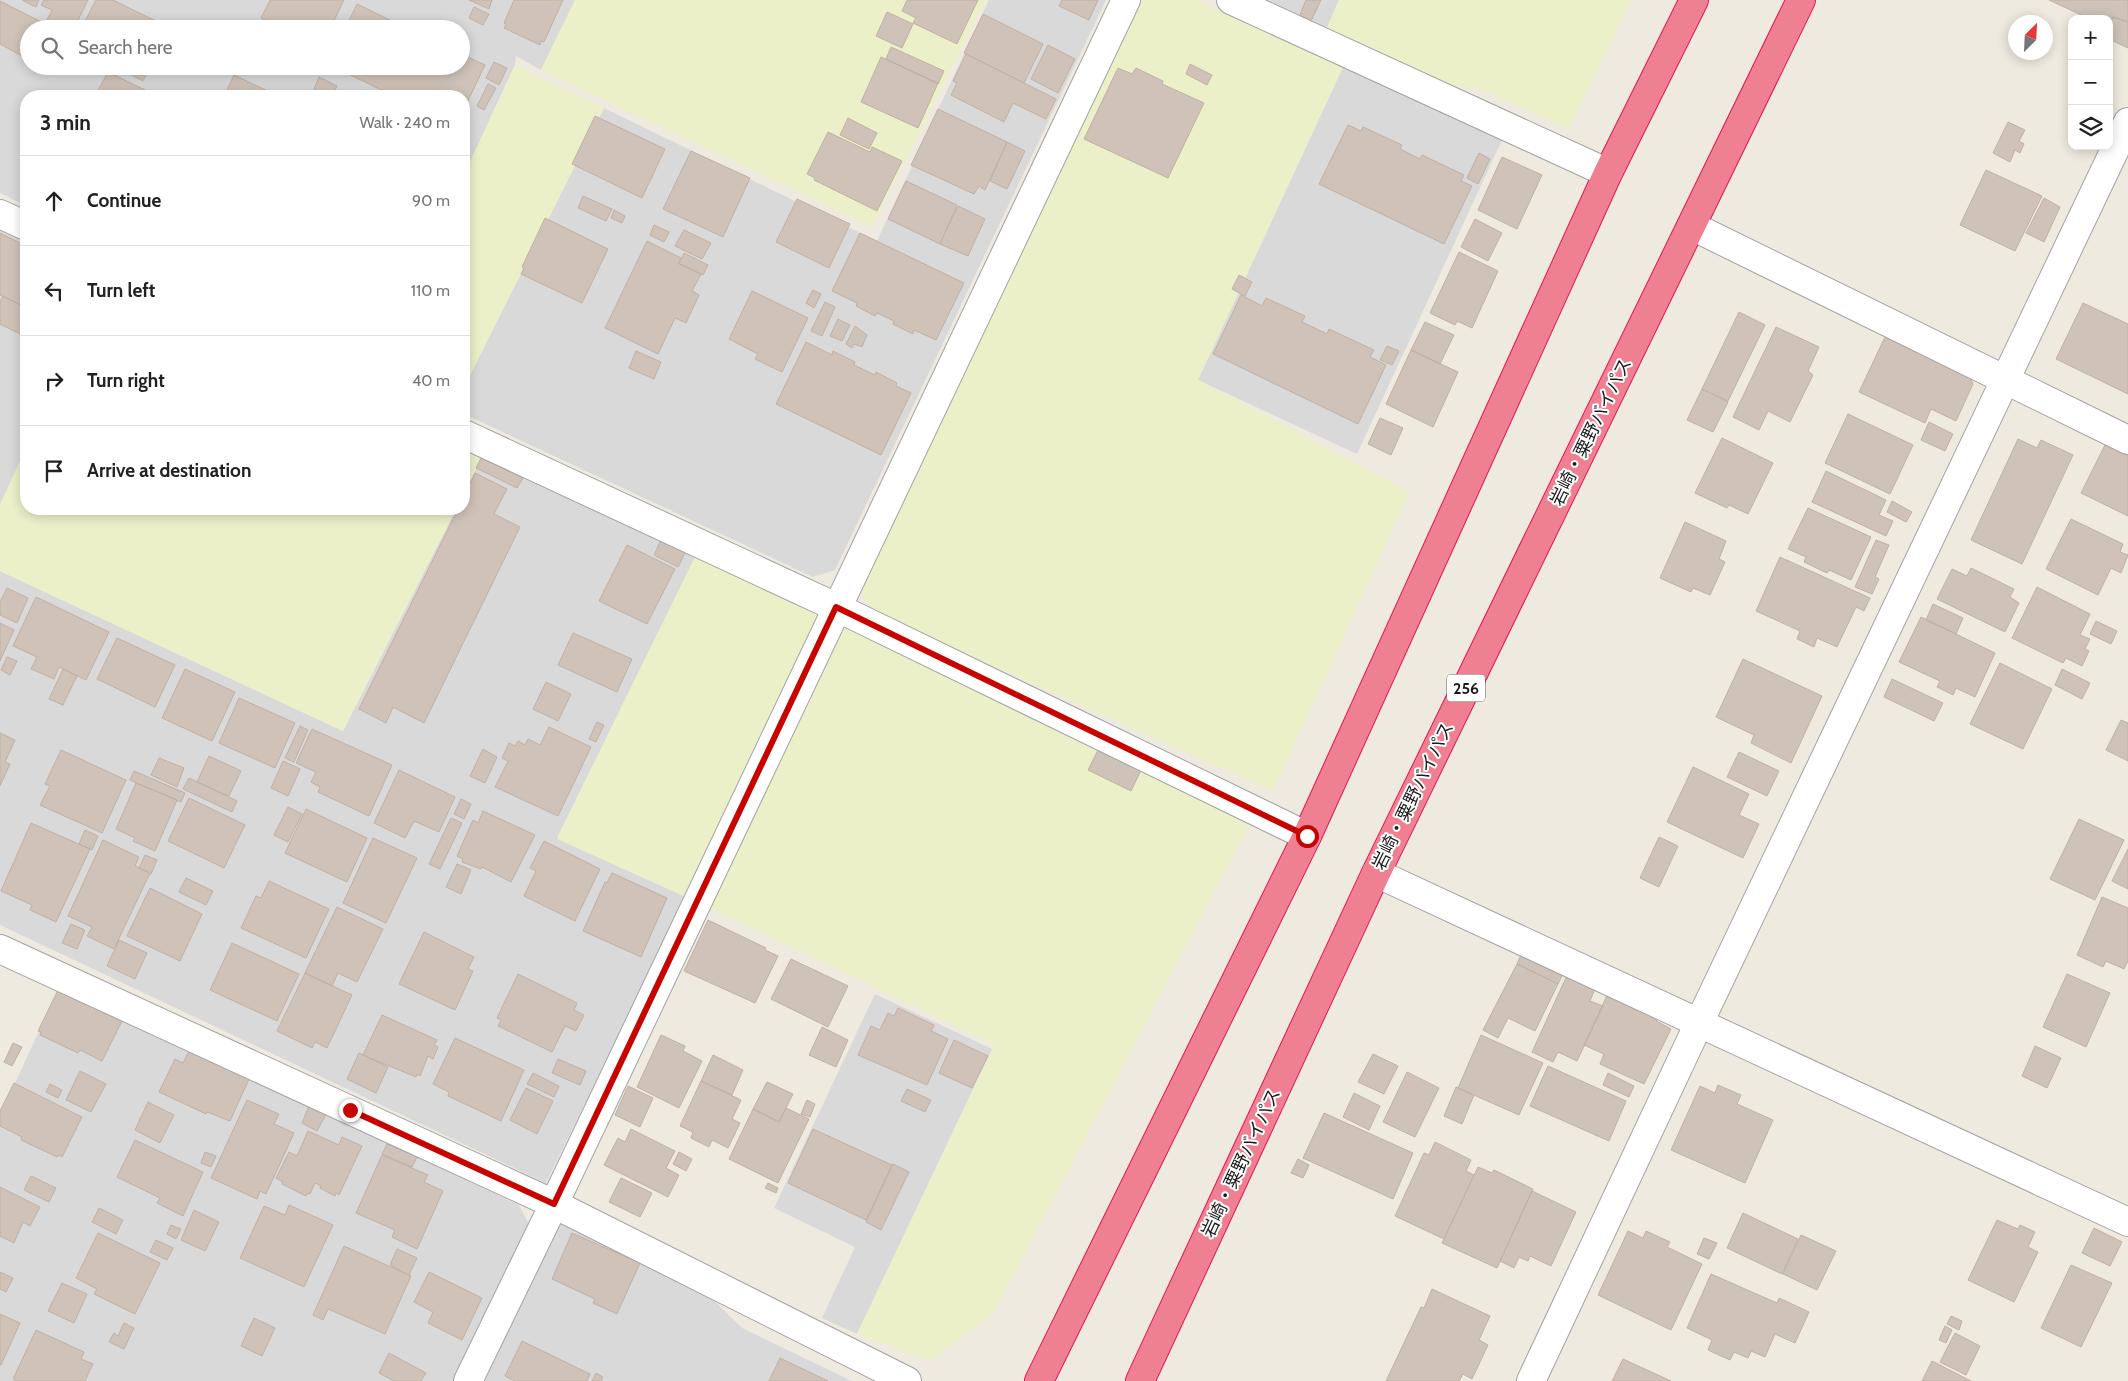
<!DOCTYPE html>
<meta charset="utf-8">
<style>
:root{--surface:#fff;--page:#f2f2f2;--text:#222;--muted:#767676;--line:#e0e0e0}
body{margin:0;font-family:Cabin,"Noto Sans JP",sans-serif;background:var(--page);color:var(--text)}
.controls{position:absolute;right:15px;top:15px;display:grid;overflow:hidden;border-radius:10px;box-shadow:0 2px 12px #0003}
.controls button{width:45px;height:45px;display:grid;place-items:center;padding:0;border:0;border-bottom:1px solid var(--line);background:var(--surface);color:var(--text);font:25px sans-serif}
.compass{position:absolute;left:2008px;top:15px;width:45px;height:45px;border-radius:50%;background:var(--surface);box-shadow:0 2px 12px #0003;rotate:24deg}
.stop{position:absolute;width:15px;height:15px;margin:-11px;border:4px solid #c80400;border-radius:50%;background:#fff}
.stop.end{background:#c80400;border-color:#fff;box-shadow:0 1px 5px #0008}
.list{margin:0;padding:0;list-style:none}
h2{display:flex;justify-content:space-between;align-items:center;height:65px;margin:0;padding:0 20px;font-size:21px}
h2 small{font-size:16px;font-weight:400;color:var(--muted)}
.list li{display:grid;grid-template-columns:32px 1fr auto;gap:15px;align-items:center;box-sizing:border-box;height:90px;padding:0 20px;border-top:1px solid var(--line)}
.list b{display:block;font-size:19px;white-space:nowrap}
.list em{font-size:16px;font-style:normal;color:var(--muted)}
.icon{flex:none;width:28px;height:28px;fill:none;stroke:currentColor;stroke-width:2;stroke-linecap:round;stroke-linejoin:round}
.map{position:relative;flex:none;width:2128px;height:1381px;overflow:hidden}
.search{position:absolute;background:var(--surface);box-shadow:0 2px 12px #0003;left:20px;top:20px;width:450px;height:55px;display:flex;align-items:center;gap:12px;box-sizing:border-box;padding:0 18px;border-radius:28px;color:var(--muted);font-size:19px}
.panel{position:absolute;background:var(--surface);box-shadow:0 2px 12px #0003;left:20px;top:90px;width:450px;height:425px;border-radius:20px}
.map>svg:first-child{display:block}
.residential{fill:#dad9d9;fill-rule:evenodd}
.farmland{fill:#ecf0c9}
.building{fill:#cfc3b9;stroke:#c1b0a2}
.lines{fill:none;stroke-linecap:round;stroke-linejoin:round}
.minor-casing{stroke:#a3a3a3;stroke-width:30}
.highway-casing{stroke:#e61457;stroke-width:30}
.minor{stroke:#fff;stroke-width:28}
.highway{stroke:#ee8092;stroke-width:28}
.route{stroke:#c80400;stroke-width:6}
.labels{text-anchor:middle;dominant-baseline:central;stroke-width:4;stroke-linejoin:round;paint-order:stroke}
.shield{fill:#fff;stroke:#606060;stroke-width:1}
.shield-label{font-size:16px;font-weight:bold;fill:#1c1c1c}
.street-label{font-size:18px;fill:#1c1c1c;stroke:#fff}
</style>
<div class="map">
<svg width="2128" height="1381" viewBox="0 0 2128 1381">
<rect width="100%" height="100%" fill="#efeae0"/>
<path class="residential" d="M0,0H575L541,70L516,56L515,65L464,175V96H26V206L0,193ZM29,29H461V66H29Z
M989,0H1106L835,570L813,577L464,414V387L604,108L877,241Z
M1266,0H1339L1326,30Z
M1343,67L1502,140L1357,454L1198,380Z
M0,224L26,235V448L0,505Z
M484,453L698,551L557,838L686,897L546,1183L0,925V571L343,731L456,509H464V493Z
M59,987L519,1205L530,1226L455,1381H0V1116Z
M875,994L992,1049L857,1334L822,1318L855,1247L774,1208Z
M560,1223L699,1286L742,1328L852,1381H483Z"/>
<path class="farmland" d="M575,0H986L872,227L541,70Z
M1140,0H1196L1343,67L1198,380L1410,492L1273,791L868,610L861,584Z
M1339,0H1631L1569,129L1480,89L1446,84L1326,30Z
M515,65L604,108L464,387V175Z
M464,443L484,453L464,493Z
M26,448V509H456L343,731L0,571V505Z
M698,551L825,609L686,897L557,839Z
M847,628L1250,824L993,1314L930,1361L857,1334L995,1045L710,908L832,639Z"/>
<path class="building" d="M22,0H39L36,7Z
M44,0H88L75,26L68,23L65,29H55L45,24L52,10L41,5Z
M96,0H113L170,28L81,29Z
M270,0H344L330,29H283L261,18Z
M469,0H492L489,9Z
M514,0H563L544,42L541,41L540,45L504,28L506,24L504,23Z
M907,0H978L957,44L913,23L916,18L902,11Z
M1062,0H1098L1089,20L1059,6Z
M1306,0H1321L1311,21L1300,15Z
M2049,0H2128V22L2113,17L2109,26V19H2090Z
M0,1L55,29H29V48L24,57L0,44Z
M357,4L408,29H345Z
M474,7L489,14L483,25L469,18Z
M887,12L913,24L902,48L876,36Z
M983,14L1043,44L1024,83L964,53Z
M2113,17L2128,22V48L2109,39V26Z
M1048,45L1075,59L1058,93L1031,79Z
M891,47L944,71L938,84L886,59Z
M461,54L485,65L464,109V96H394L332,66H461Z
M966,54L1056,99L1046,119L1013,103L1004,122L951,95L957,83L953,81Z
M881,57L938,83L918,128L861,102Z
M494,62L507,68L499,85L486,78Z
M1190,64L1212,75L1207,85L1186,74Z
M97,66H151L143,81L120,69L116,76Z
M1118,68L1132,74L1136,68L1163,81L1162,84L1204,103L1168,178L1084,139Z
M108,72L145,90L142,96H95Z
M234,75L278,96H224Z
M319,77L337,86L332,96L314,89Z
M488,84L496,88L484,110L477,106Z
M938,109L1007,142L985,190L979,186L974,194L911,165Z
M595,116L665,149L642,198L572,164Z
M848,118L877,133L869,149L840,135Z
M2008,122L2025,130L2019,141L2024,144L2020,153L2015,150L2010,162L1993,153Z
M1348,125L1361,131L1363,127L1402,145L1400,149L1420,159L1422,155L1464,175L1461,181L1472,186L1444,244L1319,184Z
M828,132L870,152L872,147L902,161L877,211L814,180L815,178L807,174Z
M1007,142L1025,151L1007,189L990,181Z
M691,151L750,178L723,237L663,209Z
M1479,153L1490,159L1478,184L1467,178Z
M1502,157L1542,175L1517,229L1478,210Z
M1986,170L2042,196L2015,251L1960,225Z
M906,181L957,205L940,244L888,219Z
M583,196L612,209L606,221L578,208Z
M2044,198L2060,207L2044,242L2026,233Z
M797,199L850,224L829,268L776,242Z
M958,206L985,219L968,256L940,244Z
M614,210L625,216L622,223L611,218Z
M545,218L608,249L582,303L521,274L524,268L522,267Z
M1475,219L1502,233L1488,261L1461,247Z
M654,225L669,232L664,242L650,235Z
M684,230L711,243L702,259L675,246Z
M0,233L26,246V300L23,306L0,295Z
M860,233L964,283L936,340L914,330L913,334L893,324L894,321L877,313L875,316L856,306L857,303L832,291Z
M647,241L681,258L678,263L701,274L692,291L699,295L686,323L675,318L658,354L605,328Z
M1459,252L1498,271L1472,328L1457,321L1455,325L1430,313Z
M684,253L708,265L703,275L679,264Z
M1239,275L1252,282L1245,296L1232,289Z
M813,290L821,294L814,308L806,303Z
M752,291L808,318L782,372L755,359L758,354L729,339Z
M1241,295L1262,306L1266,298L1305,316L1302,322L1327,334L1329,329L1374,350L1370,357L1386,365L1358,424L1213,354Z
M3,296L23,306L26,300V327L22,335L0,324V302Z
M825,302L835,307L822,336L811,331Z
M2083,303L2128,324V394L2056,359Z
M1739,312L1765,325L1728,401L1702,389Z
M838,319L850,325L842,341L830,336Z
M1425,322L1454,335L1440,364L1411,350Z
M855,326L867,335L862,347L854,344L852,348L846,344Z
M1776,327L1819,347L1808,371L1813,375L1790,422L1768,411L1759,430L1733,417Z
M1885,337L1970,377L1973,384L1956,421L1931,409L1925,423L1859,392Z
M806,342L832,355L833,351L855,362L854,365L875,375L876,372L897,383L896,386L911,393L881,455L776,404Z
M1387,346L1399,351L1392,365L1380,360Z
M1411,350L1458,372L1433,427L1386,404Z
M636,351L661,362L654,379L629,368Z
M1702,389L1728,402L1713,432L1687,420Z
M1848,414L1913,445L1890,494L1825,463Z
M1380,418L1403,428L1391,455L1368,444Z
M1929,422L1953,434L1945,451L1921,440Z
M1722,438L1773,463L1748,514L1729,505L1727,508L1695,493Z
M2018,439L2037,448L2041,440L2073,455L2022,564L1971,540Z
M2106,443L2128,453V516L2081,493Z
M481,458L523,478L517,488L476,468Z
M1826,471L1886,500L1879,515L1893,521L1886,536L1812,502Z
M475,473L507,489L494,514L520,527L424,723L393,707L386,723L359,709L458,509H464V496Z
M1892,501L1912,512L1906,522L1887,512Z
M1808,508L1871,537L1851,580L1829,570L1827,573L1804,562L1806,557L1788,549Z
M2071,519L2123,544L2120,552L2128,555L2121,573L2111,568L2098,595L2046,569Z
M1685,522L1726,541L1719,559L1725,562L1710,595L1693,588L1691,592L1660,578Z
M661,540L686,551L678,567L654,555Z
M1876,540L1889,545L1875,577L1879,579L1872,594L1855,587Z
M627,545L675,569L647,624L599,601Z
M1780,557L1870,598L1864,611L1856,607L1837,647L1817,638L1814,647L1797,639L1800,631L1756,611Z
M1971,568L2014,589L2010,597L2019,603L2005,632L1937,599L1952,569L1967,576Z
M2037,587L2090,614L2080,635L2090,639L2085,649L2089,651L2082,666L2066,658L2063,663L2012,638Z
M7,588L28,598L17,623L0,615V602Z
M36,597L109,632L86,680L59,667L54,679L31,669L37,657L13,646Z
M1933,604L1963,618L1956,634L1926,620Z
M1921,617L1995,653L1975,697L1956,688L1953,695L1937,687L1940,681L1899,662Z
M2096,621L2117,631L2111,644L2090,634Z
M0,623L14,630L0,661Z
M573,633L632,659L617,692L558,665Z
M117,638L175,665L155,707L97,679Z
M7,657L17,661L10,675L1,670Z
M1743,659L1822,696L1791,763L1751,743L1754,735L1716,717Z
M2000,663L2052,689L2023,749L1970,724Z
M63,669L77,676L63,705L49,699Z
M185,669L235,692L212,741L162,718Z
M2062,669L2090,683L2082,699L2055,685Z
M1892,679L1943,703L1934,721L1884,697Z
M546,682L571,694L558,721L533,709Z
M239,698L295,723L275,768L219,743Z
M2121,720L2128,723V761L2106,750Z
M597,722L604,725L596,742L589,739Z
M300,726L308,730L294,762L285,758Z
M549,727L591,747L558,816L495,787L508,761L502,758L509,743L515,746L518,741L525,745L528,739L540,745Z
M312,729L392,765L369,816L318,792L320,787L311,782L316,772L296,763Z
M0,733L15,740L5,762L10,764L0,786Z
M1101,744L1144,764L1131,791L1088,770Z
M483,749L497,757L485,783L470,776Z
M61,750L126,780L102,833L40,805L50,786L45,784Z
M1739,752L1779,771L1767,796L1727,777Z
M209,756L241,771L229,796L197,782Z
M159,758L184,768L177,787L151,775Z
M283,761L300,769L288,796L271,788Z
M1693,767L1749,794L1739,815L1759,824L1743,858L1667,822Z
M399,770L455,797L439,832L414,821L405,838L374,823Z
M134,771L185,793L181,802L130,780Z
M189,778L237,801L232,812L183,789Z
M136,783L177,800L155,851L133,841L135,838L116,829Z
M189,798L245,825L224,868L168,841Z
M461,799L471,804L464,819L454,814Z
M288,807L302,814L288,842L274,835Z
M306,809L367,838L347,882L285,853Z
M483,811L535,835L511,882L482,867L481,869L462,862L463,859L457,856L473,820L478,823Z
M451,818L462,823L440,869L429,864Z
M2079,819L2124,840L2095,900L2050,879Z
M31,823L90,849L56,922L30,910L32,905L1,891Z
M85,830L98,836L92,850L79,844Z
M1659,837L1678,846L1659,887L1640,878Z
M373,838L417,858L386,923L343,903Z
M103,840L139,857L135,866L150,873L114,949L87,936L92,927L68,916Z
M544,841L600,869L575,921L524,896L536,871L530,868Z
M2128,849V889L2112,881Z
M145,855L157,860L151,874L139,868Z
M457,864L471,870L461,894L446,887Z
M612,873L667,898L641,957L583,931L605,882L607,883Z
M186,878L213,891L206,905L179,892Z
M269,881L329,909L306,958L241,928L256,896L261,898Z
M150,888L202,914L180,961L127,936Z
M2102,897L2128,908V961L2124,969L2106,961L2103,967L2077,955Z
M337,907L383,929L357,982L338,973L332,986L305,973Z
M708,920L766,948L765,950L778,956L755,1003L684,971Z
M71,924L85,930L77,949L62,943Z
M424,932L474,957L468,969L473,971L455,1010L399,984Z
M119,940L147,953L135,979L107,966Z
M232,943L299,974L277,1021L210,990Z
M1523,950L1565,970L1558,984L1517,964Z
M791,959L848,986L828,1027L771,999Z
M1517,964L1558,984L1535,1031L1508,1018L1498,1038L1483,1030Z
M1569,971L1597,984L1590,1001L1603,1006L1577,1061L1558,1052L1553,1062L1532,1052Z
M305,973L352,995L327,1048L315,1042L312,1048L277,1031Z
M518,974L577,1003L574,1010L584,1015L576,1031L565,1026L552,1052L498,1026L501,1020L497,1018Z
M2067,974L2110,993L2086,1047L2043,1027Z
M58,990L122,1021L102,1061L80,1050L78,1053L40,1035L41,1032L38,1031Z
M1609,991L1660,1014L1656,1021L1671,1029L1644,1084L1600,1064L1604,1054L1584,1045Z
M898,1008L934,1025L931,1031L948,1039L927,1085L858,1055L871,1026L880,1030L888,1013L894,1016Z
M382,1015L437,1040L434,1045L438,1047L433,1059L428,1056L420,1076L417,1074L416,1077L363,1055Z
M822,1027L848,1040L836,1067L809,1055Z
M661,1035L685,1046L683,1051L702,1061L679,1108L637,1087Z
M1481,1035L1543,1063L1519,1115L1458,1088Z
M455,1038L524,1070L501,1121L448,1096L449,1092L433,1084Z
M954,1040L988,1056L972,1088L939,1073Z
M13,1043L22,1047L12,1066L4,1062Z
M2035,1046L2061,1058L2047,1088L2022,1076Z
M189,1051L249,1079L230,1121L207,1112L206,1114L159,1092L175,1059L183,1063Z
M359,1053L388,1067L376,1093L347,1079Z
M1373,1054L1398,1066L1384,1094L1358,1082Z
M713,1055L743,1070L732,1095L701,1081Z
M558,1059L586,1071L580,1085L552,1073Z
M1548,1066L1626,1101L1609,1141L1530,1106Z
M80,1071L106,1084L91,1112L66,1100Z
M1407,1072L1439,1088L1415,1137L1383,1122Z
M533,1073L559,1086L554,1097L527,1084Z
M1608,1073L1634,1086L1629,1097L1603,1085Z
M701,1081L741,1100L732,1119L740,1123L728,1148L712,1140L709,1147L691,1138L693,1132L680,1126Z
M767,1082L793,1094L779,1122L753,1109Z
M14,1083L82,1117L62,1157L59,1155L57,1157L21,1140L22,1137L0,1126V1111Z
M50,1084L62,1090L58,1098L46,1092Z
M1718,1085L1741,1095L1737,1104L1773,1120L1745,1183L1671,1150L1700,1086L1715,1093Z
M628,1086L653,1098L640,1127L615,1115Z
M1456,1087L1474,1095L1462,1124L1444,1116Z
M526,1088L553,1101L537,1134L510,1120Z
M907,1089L931,1100L925,1112L901,1101Z
M1354,1093L1380,1106L1369,1130L1343,1117Z
M247,1100L279,1114L274,1124L294,1133L266,1194L260,1191L257,1199L211,1178Z
M807,1100L815,1104L810,1117L801,1114Z
M148,1102L174,1115L160,1143L135,1130Z
M309,1106L326,1114L317,1131L302,1123Z
M786,1108L809,1119L778,1183L729,1159L753,1109L779,1122Z
M1324,1113L1413,1153L1393,1199L1303,1158Z
M631,1129L675,1151L666,1168L679,1175L668,1197L604,1165L618,1138L625,1142Z
M813,1129L892,1165L866,1220L788,1183Z
M308,1131L339,1145L342,1137L362,1146L339,1195L336,1193L335,1196L320,1188L321,1186L315,1183L310,1194L308,1193L306,1196L282,1184L283,1182L276,1178L289,1152L297,1156Z
M135,1140L203,1172L183,1216L157,1203L160,1198L117,1177Z
M1435,1142L1471,1160L1466,1171L1474,1175L1444,1239L1395,1216L1424,1153L1429,1155Z
M387,1144L417,1157L412,1167L382,1154Z
M205,1152L216,1156L211,1167L201,1163Z
M679,1152L692,1159L686,1171L673,1164Z
M382,1155L428,1175L424,1182L443,1191L417,1249L392,1237L395,1230L356,1213Z
M1298,1159L1309,1165L1303,1178L1291,1173Z
M893,1164L909,1172L881,1230L866,1222Z
M1478,1167L1492,1173L1494,1170L1533,1189L1497,1268L1442,1243Z
M31,1176L56,1188L49,1202L24,1190Z
M621,1178L652,1193L640,1217L609,1202Z
M768,1183L778,1188L776,1193L765,1188Z
M0,1187L40,1207L30,1226L23,1222L14,1243L0,1236Z
M1532,1191L1576,1212L1551,1266L1530,1256L1528,1261L1519,1257L1514,1268L1500,1261Z
M289,1205L333,1225L304,1287L240,1258L264,1206L285,1215Z
M99,1208L123,1220L116,1234L92,1222Z
M194,1210L219,1222L205,1251L181,1240Z
M1743,1213L1798,1239L1782,1274L1727,1248Z
M1997,1220L2018,1229L2020,1225L2035,1232L2028,1247L2038,1252L2014,1302L1968,1280Z
M171,1225L181,1229L176,1239L167,1234Z
M2094,1228L2122,1242L2110,1266L2082,1253Z
M1628,1231L1643,1238L1646,1231L1670,1242L1667,1247L1702,1264L1671,1330L1598,1295Z
M98,1233L160,1263L135,1314L94,1294L97,1289L76,1278Z
M572,1233L640,1263L617,1314L593,1303L595,1299L552,1279Z
M1801,1235L1836,1251L1817,1290L1783,1274Z
M1704,1238L1717,1243L1709,1259L1697,1254Z
M156,1240L173,1248L167,1260L150,1252Z
M344,1246L411,1276L385,1334L328,1309L323,1320L313,1315Z
M397,1249L417,1258L409,1275L390,1265Z
M2071,1265L2112,1283L2081,1347L2041,1328Z
M0,1272L13,1278L6,1292L0,1289Z
M429,1272L482,1298L462,1340L428,1323L433,1312L414,1302Z
M1711,1274L1777,1303L1779,1298L1809,1312L1795,1343L1775,1334L1765,1357L1751,1351L1748,1358L1734,1352L1730,1360L1708,1350L1712,1340L1687,1328Z
M62,1283L87,1294L74,1323L48,1311Z
M1432,1289L1490,1316L1479,1340L1488,1345L1472,1379L1463,1374L1459,1381H1386L1421,1307L1424,1308Z
M0,1314L20,1323L1,1365H0Z
M1951,1316L1962,1321L1959,1330L1947,1324Z
M254,1318L275,1328L262,1356L241,1346Z
M124,1323L134,1328L124,1349L109,1342L114,1333L118,1336Z
M1945,1326L1952,1330L1946,1343L1939,1340Z
M36,1330L84,1352L81,1359L93,1364L85,1381H17L13,1379Z
M1955,1333L1980,1346L1966,1375L1940,1362Z
M522,1341L590,1374L587,1381H515L505,1376Z
M389,1353L426,1373L421,1381H394L379,1373Z
M780,1358L828,1381H769Z
M1623,1359L1671,1381H1612Z
M1932,1361L1971,1381H1922Z
M596,1373L603,1377L601,1381H592Z"/>
<g class="lines">
<g class="minor-casing">
<path id="minor" d="M1231,0L1608,173
M0,214L26,226
M1692,226L2128,440
M464,434L836,607L1307,836
M1376,873L2128,1222
M0,949L554,1204L907,1381
M468,1381L554,1204L1126,0
M1531,1381L1699,1023L2128,122"/>
</g>
<g class="highway-casing">
<path id="highway" d="M1039,1381L1307,836L1608,173L1694,0
M1140,1381L1376,873L1801,0"/>
</g>
<use href="#minor" class="minor"/>
<use href="#highway" class="highway"/>
</g>
<g class="lines">
<path class="route" d="M350,1110L554,1204L836,607L1307,836"/>
</g>
<g class="labels">
<rect class="shield" x="1447" y="674.5" width="38" height="27" rx="4"/>
<g class="shield-label">
<text x="1466" y="688">256</text>
</g>
<g class="street-label">
<text transform="translate(1591 432) rotate(-64)">岩崎・粟野バイパス</text>
<text transform="translate(1413 796) rotate(-64)">岩崎・粟野バイパス</text>
<text transform="translate(1241 1163) rotate(-65)">岩崎・粟野バイパス</text>
</g>
</g>
</svg>
<div class="controls">
<button>+</button>
<button>−</button>
<button><svg class="icon" aria-label="layers" viewBox="0 0 24 24"><path d="M12 4l9 5-9 5-9-5zM3 14l9 5 9-5"/></svg></button>
</div>
<svg class="compass" viewBox="-18 -18 36 36"><path d="M0-13l5 13h-10z" fill="#e53935"/><path d="M0 13l5-13h-10z" fill="#767676"/></svg>
<div class="stop" style="left:1307px;top:836px"></div>
<div class="stop end" style="left:350px;top:1110px"></div>
<div class="search"><svg class="icon" aria-label="search" viewBox="0 0 24 24"><circle cx="10" cy="10" r="6"/><path d="M15 15l6 6"/></svg>Search here</div>
<section class="panel">
<h2>3 min<small>Walk · 240 m</small></h2>
<ul class="list">
<li><svg class="icon" aria-label="ahead" viewBox="0 0 24 24"><path d="M12 20V5M6 11l6-6 6 6"/></svg><div><b>Continue</b></div><em>90 m</em></li>
<li><svg class="icon" aria-label="left" viewBox="0 0 24 24"><path d="M17 20v-9H6M10 6l-5 5 5 5"/></svg><div><b>Turn left</b></div><em>110 m</em></li>
<li><svg class="icon" aria-label="right" viewBox="0 0 24 24"><path d="M7 20v-9h11M14 6l5 5-5 5"/></svg><div><b>Turn right</b></div><em>40 m</em></li>
<li><svg class="icon" aria-label="arrive" viewBox="0 0 24 24"><path d="M6 21V4h12l-3 4 3 4H6"/></svg><div><b>Arrive at destination</b></div></li>
</ul>
</section>
</div>
